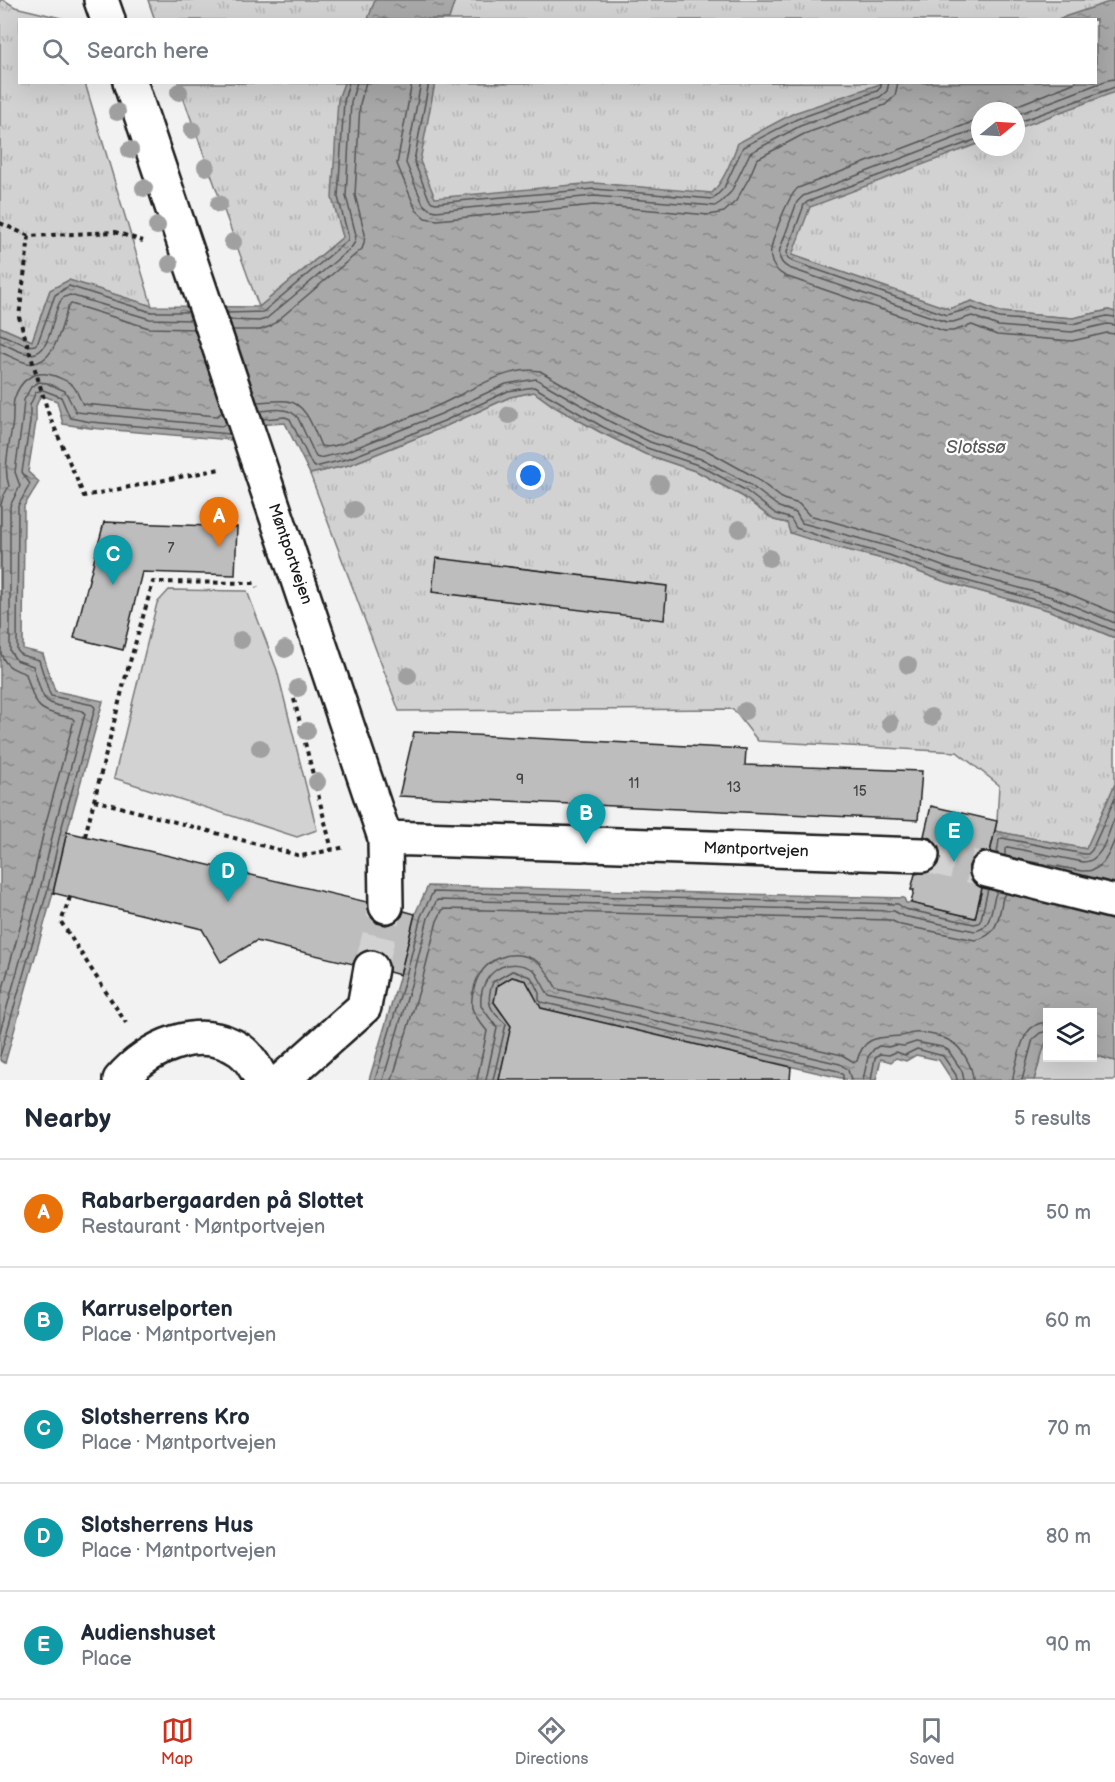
<!DOCTYPE html>
<meta charset="utf-8">
<style>
:root{--surface:#fff;--page:#f6f6f7;--text:#1f2937;--muted:#747a83;--line:#e0e1e3;--accent:#c8321e}
body{margin:0;font-family:"Balsamiq Sans",sans-serif;background:var(--page);color:var(--text)}
.controls{position:absolute;right:18px;bottom:18px;display:grid;overflow:hidden;border-radius:0px;box-shadow:0 6px 24px #0002}
.controls button{width:54px;height:54px;display:grid;place-items:center;padding:0;border:0;border-bottom:2px solid var(--line);background:var(--surface);color:var(--text);font:30px sans-serif}
.compass{position:absolute;left:971px;top:102px;width:54px;height:54px;border-radius:50%;background:var(--surface);box-shadow:0 6px 24px #0002;rotate:72deg}
.you{position:absolute;left:531px;top:476px;width:21px;height:21px;margin:-15px;border:4px solid #fff;border-radius:50%;background:#1a73e8;box-shadow:0 0 0 9px #1a73e833}
.badge{display:grid;place-items:center;width:39px;height:39px;border-radius:50%;background:var(--accent);color:#fff;font-size:20px;font-weight:700}
.pin{position:absolute;translate:-50% -50px;filter:drop-shadow(0 2px 3px #0008)}
.pin::after{content:'';position:absolute;top:32px;width:21px;height:18px;background:inherit;clip-path:polygon(0 0,100% 0,50% 100%)}
.list{margin:0;padding:0;list-style:none}
h2{display:flex;justify-content:space-between;align-items:center;height:78px;margin:0;padding:0 24px;font-size:26px}
h2 small{font-size:20px;font-weight:400;color:var(--muted)}
.list li{display:grid;grid-template-columns:39px 1fr auto;gap:18px;align-items:center;box-sizing:border-box;height:108px;padding:0 24px;border-top:2px solid var(--line)}
.list b{display:block;font-size:22px;white-space:nowrap}
.list p{margin:0;font-size:20px;white-space:nowrap;color:var(--muted)}
.list em{font-size:20px;font-style:normal;color:var(--muted)}
.icon{flex:none;width:33px;height:33px;fill:none;stroke:currentColor;stroke-width:2;stroke-linecap:round;stroke-linejoin:round}
.map{position:relative;flex:none;width:1115px;height:1080px;overflow:hidden}
.search{position:absolute;background:var(--surface);box-shadow:0 6px 24px #0002;left:18px;right:18px;top:18px;height:66px;display:flex;align-items:center;gap:15px;box-sizing:border-box;padding:0 21px;border-radius:0px;color:var(--muted);font-size:22px}
.sheet{height:618px;background:var(--surface)}
nav{display:flex;justify-content:space-around;align-items:center;box-sizing:border-box;height:84px;border-top:2px solid var(--line);background:var(--surface);font-size:16px;color:var(--muted)}
nav a{display:grid;justify-items:center;gap:3px}
nav .on{color:var(--accent)}
.map>svg:first-child{display:block}
.grass{fill:#d2d2d2;stroke:#777;stroke-width:1.5}
.park{fill:url(#park-tufts);stroke:#777;stroke-width:1.5;fill-rule:evenodd}
.water{fill:url(#water-ripples);stroke:#707070;stroke-width:1.5}
.lines{fill:none;stroke-linecap:round;stroke-linejoin:round}
.shore{stroke:#545454;stroke-width:1.5}
.building{fill:#bdbdbd;stroke:#1c1c1c;stroke-width:1.5}
.minor-tunnel{stroke:#d2d2d2;stroke-width:33;stroke-dasharray:33 16;stroke-linecap:butt}
.minor-casing{stroke:#1c1c1c;stroke-width:38}
.path{stroke:#1c1c1c;stroke-width:4;stroke-dasharray:4.5 4.5;stroke-linecap:butt}
.minor{stroke:#fff;stroke-width:33}
.tree{fill:#a0a0a0}
.labels{text-anchor:middle;dominant-baseline:central;stroke-width:4.5;stroke-linejoin:round;paint-order:stroke}
.number-label{font-size:14px;fill:#444}
.street-label{font-size:16px;fill:#1c1c1c;stroke:#fff}
.water-label{font-size:18px;font-style:italic;fill:#5b5b5b;stroke:#fff}
</style>
<div class="map">
<svg width="1115" height="1080" viewBox="0 0 1115 1080">
<defs>
<pattern id="park-tufts" width="24" height="20" patternUnits="userSpaceOnUse" patternTransform="scale(1.5)"><rect width="24" height="20" fill="#d2d2d2"/><path d="M3 7l-1-3M5 7V3M7 7l1-3M15 17l-1-3M17 17v-4M19 17l1-3" fill="none" stroke="#b4b4b4"/></pattern>
<pattern id="water-ripples" width="26" height="14" patternUnits="userSpaceOnUse" patternTransform="scale(1.5)"><rect width="26" height="14" fill="#a8a8a8"/><path d="M2 4q2-2 4 0t4 0M15 11q2-2 4 0t4 0" fill="none" stroke="#888"/></pattern>
</defs>
<rect width="100%" height="100%" fill="#f2f2f2"/>
<filter id="ink" filterUnits="userSpaceOnUse"><feTurbulence type="fractalNoise" baseFrequency=".0167" numOctaves="2"/><feDisplacementMap in="SourceGraphic" scale="12" xChannelSelector="R" yChannelSelector="G"/><feConvolveMatrix kernelMatrix="1 2 1 2 8 2 1 2 1" color-interpolation-filters="sRGB"/></filter>
<g filter="url(#ink)">
<path class="grass" d="M169,590L247,591L277,670L317,830L297,837L114,778L157,603Z
M1045,1043L1047,1044L1048,1058H1092L1093,1055L1115,1061V1080H1034Z"/>
<path class="park" d="M0,0H4L15,7L65,19L20,20V82L85,83L152,306L69,280L50,290L32,341L0,327Z
M148,0H1115V312L1108,310L1073,318L999,312L972,301L949,309L792,255L343,237L259,307L178,83L1096,82V20H155ZM980,111H1016V147H980Z
M534,392L555,407L600,432L645,454L698,472L742,496L774,520L788,523L824,544L887,560L943,581L1048,610L1115,638V784L1086,849L995,831L997,821L999,785L957,752L758,741L733,709L399,711L310,474L349,465L446,426L510,397Z"/>
<path class="water" d="M375,0H455L449,19H368Z
M1115,0V92L1016,129V111H980V143L810,207L792,255L949,309L972,301L999,312L1073,318L1109,310L1115,312V638L1048,610L943,581L887,560L824,544L790,533L787,523L774,520L742,496L698,472L645,454L600,432L555,407L534,392L510,397L446,426L349,465L310,474L285,423L239,426L243,441L90,428L63,424L57,401L41,395L36,406V422L28,472L39,482L24,506L23,649L43,654L55,691L103,701L67,832L53,893L5,1063L0,1060V327L32,341L50,290L69,280L152,306L259,307L343,237L332,198L338,99L344,83H435L420,161L435,198L594,183L712,193C725,179 731,161 738,143L794,113L883,83L1096,82V20L1058,19Z
M1115,784V1061L1093,1055L1092,1012H1048L1047,1044H1045L1034,1080H952L939,1060L916,1055L906,1061L896,1058L891,1062L881,1059L876,1080H849L532,1006L534,995L526,981L512,977L497,986L494,1002L502,1014L513,1018L499,1080H369L400,975L415,914L428,886L904,898L906,903H911L975,918L995,831L1086,849Z"/>
<g class="lines">
<path class="shore" d="M412,82L397,164L416,210L425,218L437,220L594,205L709,215L724,212L736,201L749,178L757,159L804,134L885,105L895,96L898,82
M421,82L406,163L423,204L429,209L436,211L594,196L715,206L721,202L731,192L750,153L800,126L880,97L887,91L889,82
M429,82L414,161L429,199L432,202L436,203L594,189L713,199L724,188L743,147L797,119L877,91L881,87V82
M1003,111L1076,82
M1016,115L1108,80L1115,79
M980,121L970,123L798,188C788,196 768,246 771,258C772,267 778,272 785,276L944,331H953L972,325L997,335L1072,341L1107,333L1115,334
M1016,123L1115,87
M980,130L973,131L803,196L797,202L780,249C778,258 781,264 789,268L946,322H953L972,316L998,326L1072,332L1107,324L1115,325
M980,138L807,202L804,205L787,252L788,258L792,261L947,315L972,308L999,318L1072,324L1107,316L1115,317
M227,313L263,312L348,240V235L338,197L344,101L349,82
M229,320L259,321L266,319L351,248L355,242L356,235L346,196L351,102L357,82
M232,330H260L271,326L362,249L364,243L365,234L355,195L360,104L366,82
M0,334L28,346L35,345L38,342L55,295L69,286L151,312H189
M0,342C9,346 21,354 31,354C53,354 51,311 62,299C62,298 69,295 70,295L150,319L191,320
M0,352C8,355 18,361 27,363C55,368 61,326 68,307L71,304L149,328L194,329
M257,402C267,402 277,400 287,401C307,403 314,431 321,446C333,449 349,441 360,436C386,426 412,417 437,406C467,393 507,365 540,371L611,412L654,433L708,451L753,476L783,499L799,504L809,515L894,539L950,559L1055,588L1115,613
M260,411C273,410 289,406 298,418L316,457L319,458L345,452L441,414L506,384L536,379L607,420L650,442L704,460L749,484L779,507L796,513L802,523L891,547L947,568L1052,597L1115,623
M263,419L285,417L290,419L312,465L315,467L347,459L444,421L508,391L534,387L603,427L647,448L701,466L745,490L776,514L791,519L796,528L825,538L889,555L945,575L1050,604L1115,631
M997,854L999,840L1002,838L1084,854H1088L1092,850L1115,798
M1005,856V849L1008,847L1083,862C1103,862 1108,832 1115,817
M1015,859L1082,871C1103,872 1108,856 1115,839
M0,999L31,888L45,826L74,720L72,718C35,710 37,709 26,674C14,669 5,667 1,653V505L3,497L9,486C3,468 9,447 12,427C14,418 12,409 14,400C20,379 35,369 55,376C61,379 67,380 72,385C78,390 78,398 83,404L217,416L222,412
M0,1032L40,890L54,829L85,714L83,711C40,702 46,707 33,666L16,660L10,651V506L20,486L15,472L22,422L24,400L31,387L39,382L47,383L65,391L76,412L222,426L226,423
M0,1056L47,892L61,830L95,708L93,705L51,696L49,692L39,660L21,655L17,650L18,506L30,484L22,472L30,422V405L36,392L43,390L61,397L70,418L91,422L230,434
M375,1080L406,976L421,916L433,892L898,904L905,909L974,924L979,923L981,919L988,889
M383,1080L413,978L428,918L437,900L894,911L903,916L975,931C994,928 990,905 997,891
M392,1080L422,981L437,921L443,909L890,920L901,925L975,940C998,937 999,916 1003,897L1006,893
M477,1080L487,1031C482,1024 474,1016 472,1008C471,1001 472,995 474,989C479,960 513,945 538,962C547,968 551,980 557,989L842,1055L854,1062L857,1061C864,1035 879,1038 901,1036C905,1036 909,1033 914,1033C924,1032 942,1036 950,1041C962,1047 973,1067 973,1080
M486,1080L497,1028L481,1006C478,974 507,953 535,971L549,996L840,1064L848,1070L851,1080
M493,1080L506,1024C490,1011 485,1003 493,982L512,971L531,977L539,993V1000L541,1002L838,1071L843,1075V1080
M863,1080L868,1057L874,1049L879,1046L888,1047L895,1045L904,1046L916,1042L942,1047L948,1050L962,1071L964,1080
M871,1080L875,1058L880,1054L889,1055L896,1052L905,1055L917,1049L943,1056L956,1075L957,1080
M1013,1080C1013,1072 1016,1064 1018,1056C1023,1039 1027,1023 1048,1022
M1022,1080L1033,1039L1040,1033L1048,1031"/>
</g>
<path class="building" d="M104,522L237,527L235,575L142,572L123,650L74,638Z
M436,558L667,586L664,620L432,592Z
M414,732L746,749L745,765L922,771L918,820L399,796Z
M931,806L997,821L990,852H981L974,857L969,866V875L974,883L982,888L975,918L911,903L914,890H911L915,874L931,871L938,865L941,856L938,846L932,839L924,836Z
M67,832L367,902L370,916L377,923L386,925L396,922L402,916L404,911L415,914L400,975L389,972L388,961L383,953L374,950L364,951L357,956L353,964L256,941L221,962L202,929L53,893Z
M512,977L526,981L541,1008L791,1067L790,1080H499L511,1026L494,1002L497,986Z"/>
<g class="lines">
<path class="minor-tunnel" d="M922,855L987,870
M371,968L386,906"/>
<g class="minor-casing">
<path id="minor" d="M101,0L108,20
M130,82L385,838L386,906
M385,838L582,844
M590,844L922,855
M987,870L1115,902
M120,1080C148,1047 200,1023 240,1050C250,1057 257,1070 262,1080
M282,1080L364,1007L371,968"/>
</g>
<path class="path" d="M0,223L29,236L115,232L143,241
M29,236L19,317L49,415L84,496L220,469
M294,699L332,850
M94,800L301,856L346,847
M85,836L125,679L153,582L255,583L257,587
M70,897L61,922L126,1023"/>
<use href="#minor" class="minor"/>
</g>
<g class="tree">
<circle cx="179" cy="92" r="9"/>
<circle cx="117" cy="112" r="9"/>
<circle cx="192" cy="130" r="9"/>
<circle cx="130" cy="150" r="9"/>
<circle cx="206" cy="167" r="9"/>
<circle cx="144" cy="188" r="9"/>
<circle cx="219" cy="204" r="9"/>
<circle cx="157" cy="226" r="9"/>
<circle cx="233" cy="242" r="9"/>
<circle cx="170" cy="264" r="9"/>
<circle cx="509" cy="415" r="9"/>
<circle cx="660" cy="484" r="9"/>
<circle cx="354" cy="510" r="9"/>
<circle cx="739" cy="529" r="9"/>
<circle cx="769" cy="558" r="9"/>
<circle cx="241" cy="640" r="9"/>
<circle cx="285" cy="649" r="9"/>
<circle cx="908" cy="665" r="9"/>
<circle cx="408" cy="676" r="9"/>
<circle cx="298" cy="688" r="9"/>
<circle cx="745" cy="711" r="9"/>
<circle cx="931" cy="717" r="9"/>
<circle cx="890" cy="723" r="9"/>
<circle cx="307" cy="731" r="9"/>
<circle cx="260" cy="748" r="9"/>
<circle cx="317" cy="782" r="9"/>
</g>
</g>
<g class="labels">
<g class="number-label">
<text x="171" y="548">7</text>
<text x="520" y="779">9</text>
<text x="634" y="783">11</text>
<text x="734" y="787">13</text>
<text x="860" y="791">15</text>
</g>
<g class="street-label">
<text transform="translate(290 554) rotate(71)">Møntportvejen</text>
<text transform="translate(756 850) rotate(2)">Møntportvejen</text>
</g>
<g class="water-label">
<text x="976" y="447">Slotssø</text>
</g>
</g>
</svg>
<div class="controls">
<button><svg class="icon" aria-label="layers" viewBox="0 0 24 24"><path d="M12 4l9 5-9 5-9-5zM3 14l9 5 9-5"/></svg></button>
</div>
<svg class="compass" viewBox="-18 -18 36 36"><path d="M0-13l5 13h-10z" fill="#e53935"/><path d="M0 13l5-13h-10z" fill="#747a83"/></svg>
<div class="you"></div>
<div class="pin badge" style="left:219px;top:547px;background:#e8710a">A</div>
<div class="pin badge" style="left:586px;top:844px;background:#0f9aa8">B</div>
<div class="pin badge" style="left:113px;top:585px;background:#0f9aa8">C</div>
<div class="pin badge" style="left:228px;top:902px;background:#0f9aa8">D</div>
<div class="pin badge" style="left:954px;top:862px;background:#0f9aa8">E</div>
<div class="search"><svg class="icon" aria-label="search" viewBox="0 0 24 24"><circle cx="10" cy="10" r="6"/><path d="M15 15l6 6"/></svg>Search here</div>
</div>
<section class="sheet">
<h2>Nearby<small>5 results</small></h2>
<ul class="list">
<li><span class="badge" style="background:#e8710a">A</span><div><b>Rabarbergaarden på Slottet</b><p>Restaurant · Møntportvejen</p></div><em>50 m</em></li>
<li><span class="badge" style="background:#0f9aa8">B</span><div><b>Karruselporten</b><p>Place · Møntportvejen</p></div><em>60 m</em></li>
<li><span class="badge" style="background:#0f9aa8">C</span><div><b>Slotsherrens Kro</b><p>Place · Møntportvejen</p></div><em>70 m</em></li>
<li><span class="badge" style="background:#0f9aa8">D</span><div><b>Slotsherrens Hus</b><p>Place · Møntportvejen</p></div><em>80 m</em></li>
<li><span class="badge" style="background:#0f9aa8">E</span><div><b>Audienshuset</b><p>Place</p></div><em>90 m</em></li>
</ul>
</section>
<nav>
<a class="on"><svg class="icon" aria-label="map" viewBox="0 0 24 24"><path d="M3 6l6-2 6 2 6-2v14l-6 2-6-2-6 2zM9 4v14M15 6v14"/></svg>Map</a>
<a><svg class="icon" aria-label="directions" viewBox="0 0 24 24"><path d="M12 3l9 9-9 9-9-9zM9 14v-3h6M13 9l2 2-2 2"/></svg>Directions</a>
<a><svg class="icon" aria-label="saved" viewBox="0 0 24 24"><path d="M7 4h10v16l-5-4-5 4z"/></svg>Saved</a>
</nav>
